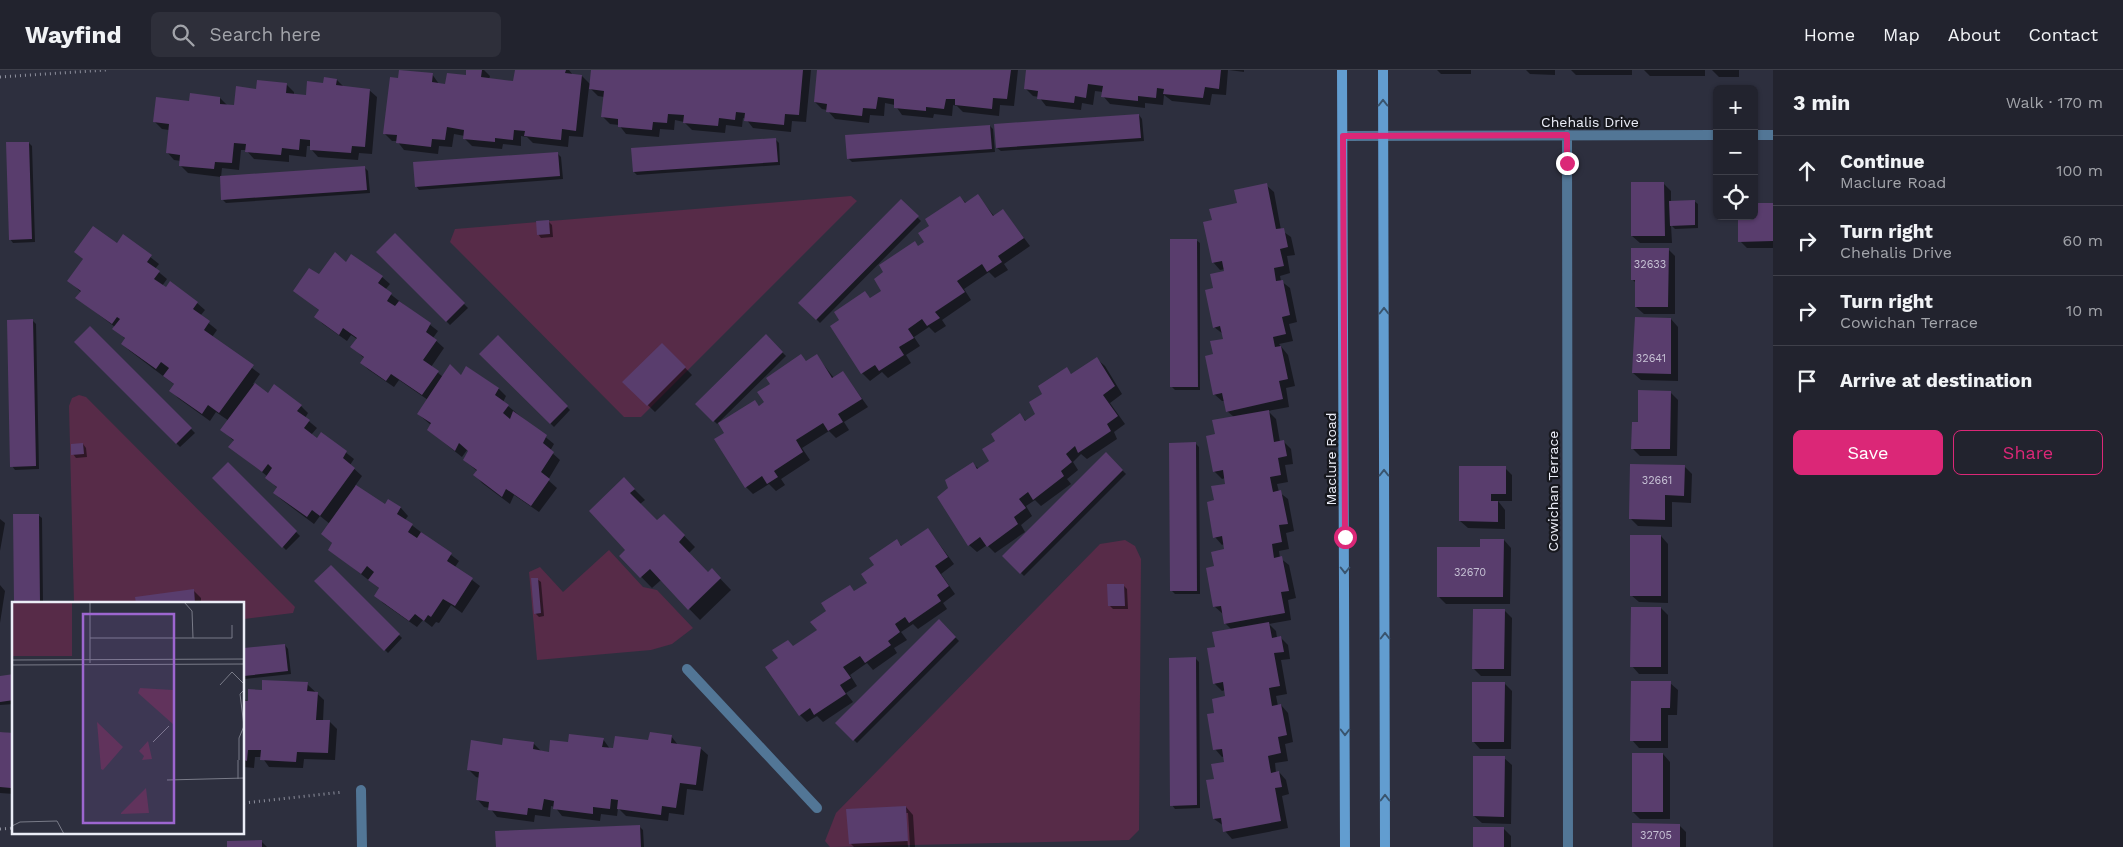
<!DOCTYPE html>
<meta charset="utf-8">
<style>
:root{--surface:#22232e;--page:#2e2f3a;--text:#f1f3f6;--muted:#a2a4aa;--line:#3f404a;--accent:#db2777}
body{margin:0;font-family:"Work Sans",sans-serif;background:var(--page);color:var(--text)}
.controls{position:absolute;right:15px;top:15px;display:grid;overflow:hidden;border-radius:8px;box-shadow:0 1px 4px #0004}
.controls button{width:45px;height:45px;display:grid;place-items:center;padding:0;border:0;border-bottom:1px solid var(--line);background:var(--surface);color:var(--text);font:25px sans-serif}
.stop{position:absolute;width:15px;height:15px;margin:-11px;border:4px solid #db2777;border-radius:50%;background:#fff}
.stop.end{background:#db2777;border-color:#fff;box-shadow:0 1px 5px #0008}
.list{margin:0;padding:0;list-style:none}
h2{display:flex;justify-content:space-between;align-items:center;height:65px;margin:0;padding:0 20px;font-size:21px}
h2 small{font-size:16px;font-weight:400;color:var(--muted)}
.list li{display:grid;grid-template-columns:32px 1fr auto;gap:15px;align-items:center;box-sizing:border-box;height:70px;padding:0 20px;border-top:1px solid var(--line)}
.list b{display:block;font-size:19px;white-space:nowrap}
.list p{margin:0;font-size:16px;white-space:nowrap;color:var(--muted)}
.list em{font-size:16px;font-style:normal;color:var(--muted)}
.actions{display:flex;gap:10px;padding:15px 20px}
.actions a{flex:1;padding:11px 0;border:1px solid var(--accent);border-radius:8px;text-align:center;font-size:18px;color:var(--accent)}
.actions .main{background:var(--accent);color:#fff}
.icon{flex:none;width:28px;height:28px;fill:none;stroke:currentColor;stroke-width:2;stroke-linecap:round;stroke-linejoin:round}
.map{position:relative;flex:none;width:1773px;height:777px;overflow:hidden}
header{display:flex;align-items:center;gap:30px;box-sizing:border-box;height:70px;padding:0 25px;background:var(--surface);border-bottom:1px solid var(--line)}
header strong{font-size:24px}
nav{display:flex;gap:28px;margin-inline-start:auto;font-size:18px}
.search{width:350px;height:45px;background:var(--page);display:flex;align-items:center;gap:12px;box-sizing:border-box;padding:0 18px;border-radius:8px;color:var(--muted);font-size:19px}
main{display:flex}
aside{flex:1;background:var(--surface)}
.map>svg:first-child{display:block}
.green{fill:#572b48}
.shadow{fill:#0007;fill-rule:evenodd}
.building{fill:#593d6d}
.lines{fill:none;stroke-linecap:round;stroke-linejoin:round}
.path{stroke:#8d8f9c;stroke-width:3;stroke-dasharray:1 4;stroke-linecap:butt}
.lane{stroke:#527696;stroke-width:10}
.street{stroke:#527696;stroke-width:10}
.secondary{stroke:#629dd0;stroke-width:10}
.oneway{stroke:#39546e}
.route{stroke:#db2777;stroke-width:6}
.labels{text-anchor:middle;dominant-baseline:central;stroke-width:4.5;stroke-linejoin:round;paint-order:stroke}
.number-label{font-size:11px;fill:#c6c1d4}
.street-label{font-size:14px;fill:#ebedf7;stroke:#17181e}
.inset-road{fill:none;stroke:#797b88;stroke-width:1}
.view{fill:#9d66d0;fill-opacity:0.15;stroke:#9d66d0;stroke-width:2.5}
.inset-edge{fill:none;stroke:#ebedf7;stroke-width:2.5}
</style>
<header>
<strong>Wayfind</strong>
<div class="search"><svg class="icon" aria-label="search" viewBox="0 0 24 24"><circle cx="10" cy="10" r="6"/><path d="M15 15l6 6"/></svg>Search here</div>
<nav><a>Home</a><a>Map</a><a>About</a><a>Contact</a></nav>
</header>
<main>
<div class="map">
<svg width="1773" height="777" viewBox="0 0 1773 777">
<rect width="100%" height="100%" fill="#2d2f3e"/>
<path class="green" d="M851,126L857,131L641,347H624L450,172L455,159Z
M79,325L86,327L295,537L293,543L244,549V533H74L69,336L72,328Z
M1125,470L1135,476L1141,489L1139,760L1129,770L830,777L825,771L836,743L1100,474Z
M609,480L643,517L657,520L693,558L672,574L651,580L537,590L529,502L540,497L563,522Z"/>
<path class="shadow" d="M467,0H484L490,6L489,9L515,12L516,0H569L573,5L582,6L591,15L593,0H811L806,52L792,51L791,62L753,58L746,49L743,48L742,57L726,55L725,63L692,60L684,52L675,50L674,60L660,59L659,67L626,64L619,55L610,54L602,46L604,27L598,26L589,17L583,67L569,66L568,77L533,73L527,67L521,66V76L503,74L502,79L472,76L464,68L465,66L454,64L452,77L439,76L438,84L404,80L397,71H392L384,63L399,9L432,4L439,14L446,15L467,6Z
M819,0H1018L1014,36L1000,35L999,46L963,42L957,36L953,35L952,46L934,44L933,48L902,45L895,35L885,33L884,46L870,45L869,53L835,49L827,40L822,39L815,32Z
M1027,0H1228L1226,25L1212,24L1210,35L1172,31L1164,25L1163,35L1145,33V38L1110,34L1103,26V22L1095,21L1093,35L1082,33L1081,40L1046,36L1039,27L1033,26L1025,18Z
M1229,0H1244V2Z
M1437,0H1471V4H1441Z
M1526,0H1555V5L1530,4Z
M1571,0H1632V5H1576Z
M1644,0H1705V6H1650Z
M1712,0H1739V7H1719Z
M337,10L344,17L369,20L377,27L372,84L359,83L358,90L318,87L311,79V76H307L306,87L289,85V92L254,89L246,80H241L239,100L222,98L221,107L188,103L180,95L181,91L174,90L167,82L169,60L162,59L155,52L190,32L220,28L228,36L236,37L257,20L287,15L294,22V25L307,27L324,14Z
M1139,45L1142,49L1144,71L1001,81L997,78Z
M990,56L993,59L995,82L852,92L848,88Z
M775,69L779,73L780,95L637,105L634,102Z
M29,73L32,76L35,172L13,173L10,169Z
M558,84L561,87L563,109L419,120L416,116Z
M364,97L368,101L370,123L226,133L223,130Z
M1664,114L1671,121V132L1694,131L1698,134V158L1675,159L1671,155L1672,173H1640L1632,166Z
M1266,115L1274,122L1281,160L1291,167L1295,185L1287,186L1290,203L1280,206L1281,211L1290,218L1297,252L1289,254L1293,271L1279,274L1288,285L1295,316L1286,318L1289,337L1268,341L1276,349L1280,372L1283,371L1291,379L1293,394L1285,395L1288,412L1277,414L1279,422L1288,429L1294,461L1286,463L1289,479L1279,481L1280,488L1289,495L1296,528L1288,530L1291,550L1269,554L1276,561L1277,568L1280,567L1288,575L1290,589L1281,590L1287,624L1276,626L1278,636L1281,635L1288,643L1293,672L1285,674L1288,691L1275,693L1276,703L1279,702L1286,710L1289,724L1282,726L1288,758L1232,769L1225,761L1224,756L1214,749L1215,710L1226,693L1225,686L1222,687L1215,679L1216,644L1227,627L1225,620L1222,621L1215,614L1216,578L1232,560L1225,553L1223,544L1214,536L1215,497L1225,480L1224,474L1222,475L1215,467V431L1226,415L1225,408L1222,409L1214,401L1216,365L1234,347L1227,341L1225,331H1222L1214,324V285L1224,270L1223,264L1214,257L1215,219L1225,202V199L1220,200L1213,192L1214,151Z
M978,126L994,146L1003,140L1030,176L1004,194L1008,200L995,208L989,202L964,219L971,230L942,250L946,256L935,263L929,257L914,267L920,276L906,285L911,293L888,308L882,302L870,311L862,303L832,256L841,250L865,223L871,229L883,221L919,177L926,172L930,156L960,127L966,133Z
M901,131L921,151L820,253L800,233Z
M1773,134V178H1747L1740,171L1754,146Z
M549,152L552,155L553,167L541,168L538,164Z
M395,165L468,238L450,255L378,182Z
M124,166L159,194L155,199L167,209L162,216L197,233L205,240L200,246L217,260L212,267L260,304L253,314L268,325L301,336L308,343L305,348L317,358L311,365L317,369L321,363L354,389L350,395L362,406L355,416L385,436L389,431L401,438L408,446L405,450L459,491L455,497L480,516L462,543L451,535L439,553L436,552L432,557L423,550L417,557L383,533L376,525L380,519L329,479L333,474L322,464L330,454L320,446L314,454L282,430L274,423L277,418L267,406L230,377L234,371L222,360L229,351L216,342L210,351L178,328L171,320L175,315L130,281L122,274L125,269L115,257L77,228L81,222L69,211L84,190L76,182L117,175Z
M1196,170L1200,173V320H1175L1172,317Z
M1668,179L1675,186V244H1644L1636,237V213L1632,209Z
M346,194L382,207L390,214L385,220L438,261L433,268L444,278L431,297L443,307H461L499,319L506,326L503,332L554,374L550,381L560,390L548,410L557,418L539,442L514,425L510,434L482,413L475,405L477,401L464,390L469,381L467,380L462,387L428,360L431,355L418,344L428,330L399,310L394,317L369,300L361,293L364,288L352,277L357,269L351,265L347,271L323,254L316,247L320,241L295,221Z
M1671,249L1678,257V311L1641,310L1633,303Z
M32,250L36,254L39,399L15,400L12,396Z
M90,257L195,363L180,377L76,272Z
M766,266L786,286L717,354L697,334Z
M498,267L570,340L554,357L481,284Z
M662,274L692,305L655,342L624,312Z
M816,285L834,308L843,302L868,337L844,352L849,360L836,368L829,361L802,378L810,390L781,409L785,415L776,421L769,414L753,424L746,417L726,363L755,331L760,337L766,333L772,314L801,286L807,292Z
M1097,289L1105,296L1122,324L1110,333L1125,354L1114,362L1117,369L1087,389L1081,384L1073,392L1078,400L1067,409L1071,414L1041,436L1035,430L1026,436L1032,446L1021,455L1025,462L995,483L987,475L977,482L969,475L973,394L979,399L991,391L996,371L1020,345L1027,352L1037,344L1044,324L1066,299L1072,305Z
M1670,322L1678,330L1677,386H1640L1632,378L1639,353Z
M83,374L86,378L87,387L76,388L73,384Z
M1196,374L1199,377L1200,524H1175L1171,520Z
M1106,384L1126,404L1024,506L1004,486Z
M228,394L300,466L286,480L214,408Z
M1684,396L1692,404L1691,433L1672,432V457L1638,456L1631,449Z
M1505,398L1512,405V431H1498L1505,440V459L1468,458L1460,451Z
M624,409L645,430L640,434L657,452L664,445L695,477L689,483L708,504L712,500L731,520L700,550L661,510L652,518L621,486L627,480Z
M14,445H38L42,448L43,533H15Z
M0,449L5,453L0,481Z
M928,459L954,494L941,504L955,524L943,533L947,539L918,559L913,554L901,562L907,570L894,578L897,583L873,600L867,593L850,605L857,616L846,623L853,632L823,652L817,646L807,652L800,645L794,577L818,561L828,541L849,516L855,522L868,513L876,496L897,471L902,476Z
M1661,466L1668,474V533L1639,532L1631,525Z
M1504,470L1511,478L1510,534H1446L1438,526L1481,479Z
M331,497L402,568L388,583L316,511Z
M537,509L541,512L544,546L539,547L535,543Z
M0,515L5,521L0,553Z
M1124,516L1127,519L1128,539H1113L1109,535Z
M193,520L201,528V533H137L136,528Z
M1661,538L1668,545V604H1639L1632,596Z
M1505,541L1512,548L1511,606H1481L1473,598Z
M939,551L959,571L857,673L837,653Z
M285,575L288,579L291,604L244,609V580Z
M1196,589L1199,592L1200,738L1175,739L1172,735Z
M14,605V634L0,635V607Z
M1504,613L1512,621L1511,679H1480L1473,671Z
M1670,613L1678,620L1677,645H1668V678H1639L1632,670Z
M307,614L324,630L323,651H329L337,659L335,690L304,689L303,698L269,697L262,687H255L254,698L244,697V628L249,633L263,621Z
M0,662L14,664V724L0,723Z
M671,666L678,675L700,678L708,685L703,721L687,719L684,745L669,743L668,751L626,746L618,738L617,746L601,744L600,751L562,746L555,737L551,736L550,747L535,745L534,752L497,747L490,738L484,737L477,729L480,708L476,707L468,699L503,676L533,673L541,681L550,683L570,673L603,669L610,679Z
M1663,684L1670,692V749H1640L1633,742Z
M1504,688L1512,695L1511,754L1482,753L1474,746Z
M906,737L913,745L915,777H854L850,773ZM905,743H908L910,777H908Z
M1679,755L1686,762V777H1633Z
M640,757L643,760L644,777H497Z
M1503,758L1511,766V777H1474Z
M262,772L267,777H228Z"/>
<path class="building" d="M399,0L433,3L432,12L445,14L447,3L466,5V0H482L481,7L513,11L515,0H566L565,3L582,5L576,61L562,59L561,70L524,66L525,61L514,60L513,70L495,68V72L463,69L464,60L447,57L445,70L432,69L431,77L396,73L397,65L383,64L390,7L398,8Z
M591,0H803L799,45L785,44L784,55L744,51L745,43L736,42L735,50L719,48L718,56L683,53L684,45L668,44L667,53L653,52L652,60L618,57V49L601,47L604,21L589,19Z
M817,0H1011L1007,29L993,28L992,39L955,35V29H946L944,39L926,37V41L894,38V29L878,27L876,39L863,38L862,46L826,42L827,34L814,32Z
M1026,0H1221L1219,19L1205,17L1203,28L1163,24L1164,19L1157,18L1156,28L1138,26V31L1101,27L1103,16L1088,14L1086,28L1075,26L1074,33L1037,29L1038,21L1024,19Z
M324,7L337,9L336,15L370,19L365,77L352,76L351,83L310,80V70L300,69L299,80L282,78L281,85L245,82L246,74L234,73L232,93L215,92L214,99L179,96L180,85L166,83L169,54L153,52L156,27L189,31L190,23L220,27V34L234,35L236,16L256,19L257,10L287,13L286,23L306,25L307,11L323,13Z
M1139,44L1141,68L996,78L994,54Z
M990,55L992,79L847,89L845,65Z
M776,68L778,92L633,102L631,78Z
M6,72H29L32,169L9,170Z
M558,82L560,106L415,117L413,92Z
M365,96L367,120L221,130L220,106Z
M1631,112H1664L1665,166H1631Z
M1267,113L1276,159L1284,158L1288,177L1280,179L1284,196L1274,198L1276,211L1283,210L1290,245L1282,247L1286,264L1273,267L1275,277L1281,276L1288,309L1279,311L1283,329L1226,342L1222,323L1213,325L1205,286L1213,284L1210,271L1223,269L1220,256L1213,258L1205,220L1213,218L1210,204L1224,201L1222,191L1212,193L1203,152L1212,150L1209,139L1237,133L1234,120Z
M978,124L993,146L1003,139L1024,168L998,186L1002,192L987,202L982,194L957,211L965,222L935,242L940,248L927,256L922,249L908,259L914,268L899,277L904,285L879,301L875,295L861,304L830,256L839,250L834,242L865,221L870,228L881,221L874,209L883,202L879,195L915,171L918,176L924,172L918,163L929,156L925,149L960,126L965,133Z
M901,129L919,146L816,250L798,233Z
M1695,130V155L1670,156L1669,131Z
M1754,133H1773V171L1738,172V146H1754Z
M549,150L550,164L537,165L536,151Z
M93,156L117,173L123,164L152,185L147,192L160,201L154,209L166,217L170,211L198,232L193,239L210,251L204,260L254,295L219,343L208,335L202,344L169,321L174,314L163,306L169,298L161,292L156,299L121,274L125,268L112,259L120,249L117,247L112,254L75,228L81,221L67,211L83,189L74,182Z
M395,163L465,233L446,252L376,182Z
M1170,169H1197L1198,317H1170Z
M1631,178H1669L1668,237H1635V210H1631Z
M335,182L346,192L351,184L383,206L378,213L392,223L387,231L395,236L399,231L431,253L426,262L437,270L423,290L439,301L422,325L391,304L386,311L360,293L364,287L350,277L357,268L343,258L339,265L314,247L319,240L293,221L309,198L319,204Z
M1635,247L1671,248V304L1632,303Z
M33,249L36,396L10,397L7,250Z
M90,256L192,358L176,374L74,272Z
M766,264L783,282L713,352L695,334Z
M498,265L568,336L550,354L479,284Z
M662,273L686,297L647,336L622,312Z
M801,284L806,291L817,284L832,308L843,301L862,329L838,344L843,352L828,361L823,353L796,370L803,382L774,401L778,407L767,414L762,406L745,418L714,369L724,363L718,353L755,330L759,336L764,332L757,322L770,314L766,308Z
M1097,287L1115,316L1103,325L1118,346L1107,354L1111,361L1078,383L1075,376L1066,384L1072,392L1061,401L1064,406L1033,430L1028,422L1019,429L1026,438L1014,447L1018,454L987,477L980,467L968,476L937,427L948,418L945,410L973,392L977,399L989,391L982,379L995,371L991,364L1020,343L1025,351L1035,344L1029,332L1042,324L1038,316L1067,297L1071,304Z
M450,294L461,305L466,296L499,318L495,325L509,335L503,343L510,349L513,341L547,365L543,373L554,382L541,402L550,409L531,436L506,419L502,427L473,405L477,400L463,390L468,381L459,373L455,381L427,360L431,353L417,344Z
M255,313L268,323L274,314L302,335L297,341L310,350L304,358L317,368L321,362L347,381L343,388L355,398L320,446L312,440L307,447L273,423L277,417L265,408L272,398L268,394L262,402L228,377L234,370L220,360Z
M1638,320L1671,321L1670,379H1631L1632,352H1638Z
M1269,340L1274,372L1284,370L1287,386L1278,388L1281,405L1270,407L1273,422L1281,420L1288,454L1279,455L1282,472L1272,474L1274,488L1282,486L1289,521L1281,522L1285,543L1224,554L1221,536L1213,537L1206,498L1214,496L1211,482L1224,479L1222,466L1213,468L1207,432L1214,430L1211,416L1225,414L1223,400L1213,402L1206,366L1215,364L1212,350Z
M1196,372L1197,521H1170L1169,373Z
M83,373L84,384L71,385V374Z
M1106,382L1123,400L1020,504L1002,486Z
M228,392L297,461L282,478L212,408Z
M1630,394L1685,395L1684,426L1665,425V450L1629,449Z
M1459,396H1506V424H1491V431H1498V452L1459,451Z
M624,407L635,419L630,423L657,450L664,444L685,465L679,472L708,502L712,498L721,508L688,540L650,499L640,508L619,486L625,480L589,441Z
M356,415L385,434L388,429L401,437L397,444L413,454L408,462L417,468L421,462L452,483L447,491L473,508L455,536L443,529L431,547L428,545L424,551L415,544L409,551L374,526L379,518L368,510L374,502L367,496L361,504L328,480L332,473L321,464Z
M13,444H39L40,533H14Z
M928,458L948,487L935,496L949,516L937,525L941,531L909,553L905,547L895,554L900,562L888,571L891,575L865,593L860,586L843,597L851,608L840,615L846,624L814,645L810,638L799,646L765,597L778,588L772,580L788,570L793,576L817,560L810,552L826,541L821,533L850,515L854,521L867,513L861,504L874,495L869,488L897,469L901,476Z
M1630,465H1661V526H1630Z
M1480,469H1504L1503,527H1437V477H1480Z
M331,495L400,564L384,581L314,511Z
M531,508H538L541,543L534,544Z
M1107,514H1124L1125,536H1108Z
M194,519L195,533H136L135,527Z
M1631,537H1661V597H1630Z
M1473,539H1505L1504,599H1472Z
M939,549L956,567L853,671L835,653Z
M1269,552L1272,568L1281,566L1284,582L1274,583L1280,616L1269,618L1272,636L1281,634L1287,665L1278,667L1281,683L1268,686L1271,703L1279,701L1282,717L1275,718L1281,751L1223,762L1221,748L1213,749L1206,710L1214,709L1211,694L1224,692L1222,679L1213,680L1207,644L1214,643L1212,629L1225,626L1223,612L1213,614L1207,578L1215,577L1212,562Z
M285,574L288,601L244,606V578Z
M1196,587L1197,735L1170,736L1169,588Z
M14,604V630L0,632V606Z
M262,610L308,612L307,621L318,622L316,650H330L328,683L297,682L296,692L260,690L261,680H248L247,691L244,690V631H248V619L262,620Z
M1631,611H1671L1670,638H1661V671H1630Z
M1472,612H1505L1504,672H1472Z
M0,662L14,663V706H11V718L0,717Z
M650,662L672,665L671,673L701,677L696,715L680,713L676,738L662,736L661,745L617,739L618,730L611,729L610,739L593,737V744L553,739L554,731L544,729L542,740L528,738L527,745L488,740L489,732L476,730L479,702L467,700L471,670L502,675L503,668L534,672L533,679L549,682L550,670L568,672L569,664L604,668L602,677L613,678L615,666L648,670Z
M1632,683H1663V742H1632Z
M1473,686H1505L1504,747L1473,746Z
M906,736L908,771L849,774L846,739Z
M1632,753L1680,754V777H1632Z
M640,755L641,777H496L495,761Z
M1473,757H1504V777H1473Z
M262,770V777H227V771Z"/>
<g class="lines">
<path class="path" d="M0,7L106,0
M244,733L343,722
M0,759L14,758"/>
<path class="lane" d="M687,599L817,738"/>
<path class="street" d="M1567,65L1568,777
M1754,65H1773
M1343,66L1717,65
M361,720L362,777"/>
<path class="secondary" d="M1342,0L1345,777
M1383,0L1385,777"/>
</g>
<defs><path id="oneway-chevron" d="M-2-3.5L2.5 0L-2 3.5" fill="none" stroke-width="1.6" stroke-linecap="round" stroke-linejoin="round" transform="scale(1.25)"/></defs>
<g class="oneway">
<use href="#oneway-chevron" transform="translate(1383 33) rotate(-90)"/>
<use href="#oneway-chevron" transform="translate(1384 241) rotate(-90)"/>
<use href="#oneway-chevron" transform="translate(1384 403) rotate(-90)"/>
<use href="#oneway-chevron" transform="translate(1345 500) rotate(90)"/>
<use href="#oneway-chevron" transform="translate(1385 566) rotate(-90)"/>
<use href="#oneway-chevron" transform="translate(1345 662) rotate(90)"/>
<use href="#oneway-chevron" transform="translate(1385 728) rotate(-90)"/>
</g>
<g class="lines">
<path class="route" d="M1345,467L1343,66L1567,65V93"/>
</g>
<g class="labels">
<g class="number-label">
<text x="1650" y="194">32633</text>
<text x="1651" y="288">32641</text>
<text x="1657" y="410">32661</text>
<text x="1470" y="502">32670</text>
<text x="1656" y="765">32705</text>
</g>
<g class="street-label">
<text x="1590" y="52">Chehalis Drive</text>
<text transform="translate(1331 389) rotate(-90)">Maclure Road</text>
<text transform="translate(1553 421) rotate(-90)">Cowichan Terrace</text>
</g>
</g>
<g transform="translate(12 532)">
<rect width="232" height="232" fill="#2d2f3e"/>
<path d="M0,0H60V54H0ZM128,86L161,88L162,123L126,91ZM85,120L111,145L91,168L89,167ZM136,139L140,157L130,158L132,154L127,149ZM134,186L137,211L109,212V211Z" fill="#572b48"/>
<path class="inset-road" d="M78,0V61M172,0L180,9L181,36M78,36H220V23M0,58L233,57M0,63L233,62M208,83L220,70L233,83M141,140L157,124M227,158V136L232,124L228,92L233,87M226,177V158M155,178L233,176M0,224L8,220L45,219L52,232"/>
<path class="view" d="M71,12H162V221H71Z"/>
<rect width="232" height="232" class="inset-edge"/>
</g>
</svg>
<div class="controls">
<button>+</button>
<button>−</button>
<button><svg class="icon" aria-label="locate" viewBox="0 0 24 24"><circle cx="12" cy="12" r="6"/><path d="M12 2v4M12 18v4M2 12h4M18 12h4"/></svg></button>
</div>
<div class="stop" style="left:1345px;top:467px"></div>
<div class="stop end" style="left:1567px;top:93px"></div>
</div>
<aside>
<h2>3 min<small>Walk · 170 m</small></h2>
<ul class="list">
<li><svg class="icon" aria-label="ahead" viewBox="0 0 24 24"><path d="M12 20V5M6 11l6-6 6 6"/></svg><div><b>Continue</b><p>Maclure Road</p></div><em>100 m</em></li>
<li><svg class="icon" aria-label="right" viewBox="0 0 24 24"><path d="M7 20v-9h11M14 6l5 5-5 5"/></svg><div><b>Turn right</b><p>Chehalis Drive</p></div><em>60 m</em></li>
<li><svg class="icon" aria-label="right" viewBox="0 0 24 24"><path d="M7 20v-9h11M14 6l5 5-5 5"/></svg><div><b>Turn right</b><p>Cowichan Terrace</p></div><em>10 m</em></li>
<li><svg class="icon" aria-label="arrive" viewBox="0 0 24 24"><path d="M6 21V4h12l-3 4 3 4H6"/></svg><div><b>Arrive at destination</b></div></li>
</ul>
<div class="actions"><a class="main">Save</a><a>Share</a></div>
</aside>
</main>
